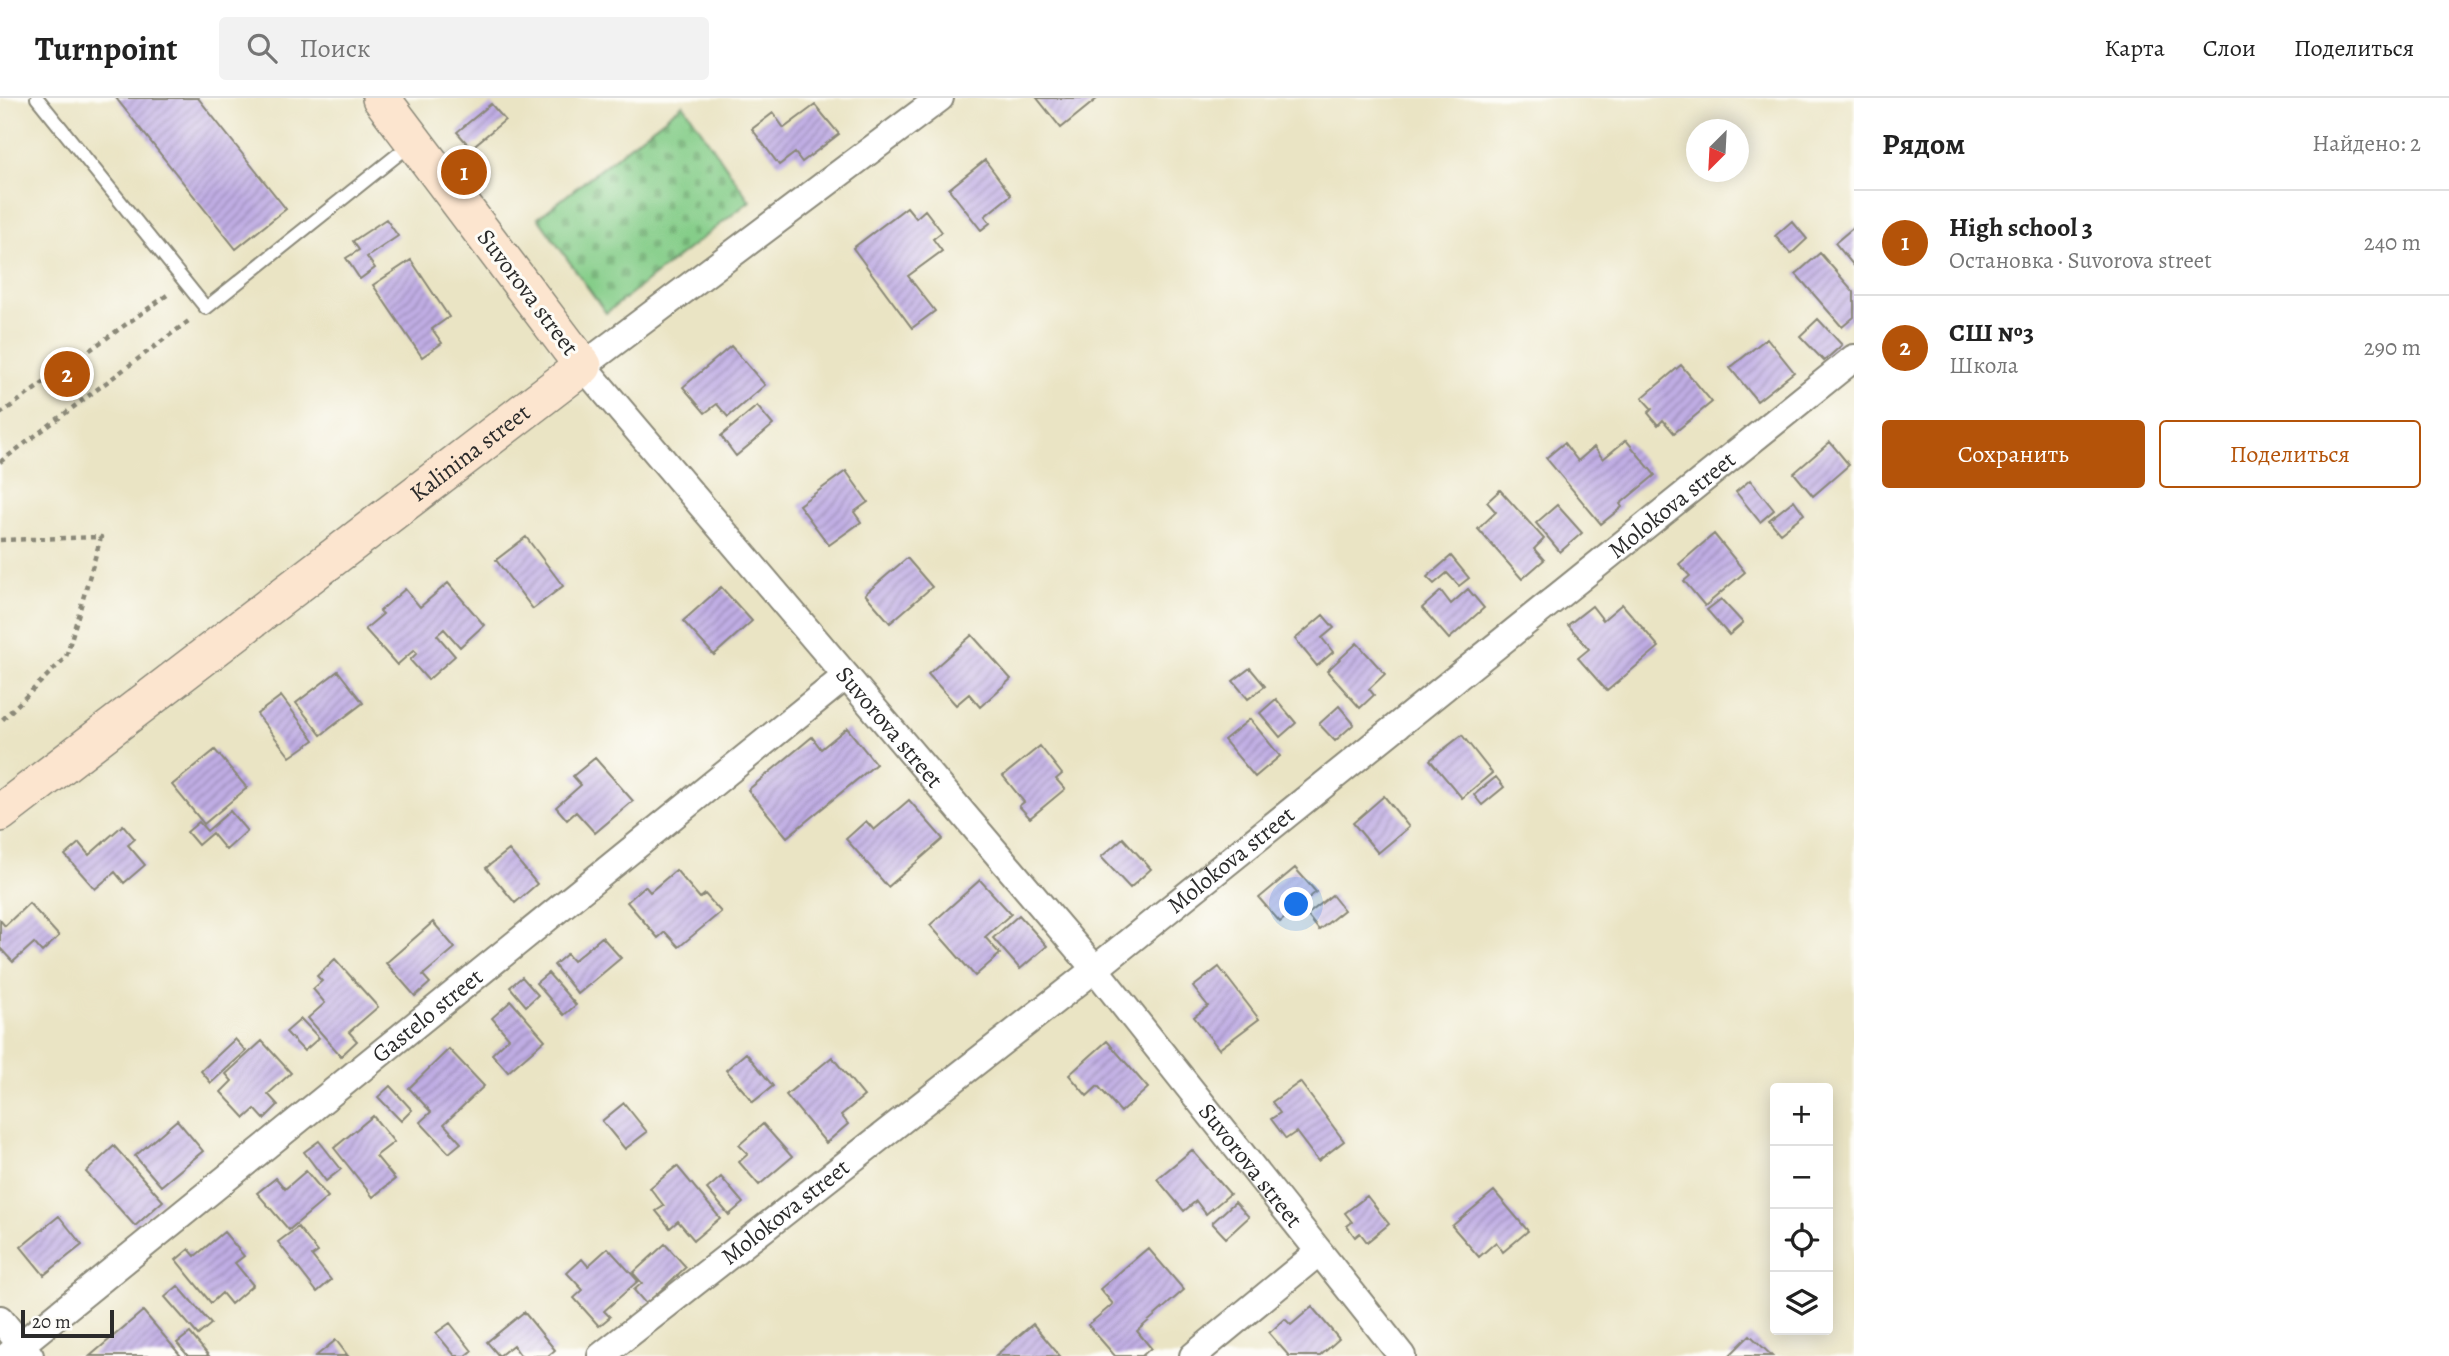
<!DOCTYPE html>
<html lang="ru">
<meta charset="utf-8">
<style>
:root{--surface:#fff;--page:#f2f2f2;--text:#222;--muted:#767676;--line:#e0e0e0;--accent:#b45309}
body{margin:0;font-family:Alegreya,serif;background:var(--page);color:var(--text)}
.controls{position:absolute;right:21px;bottom:21px;display:grid;overflow:hidden;border-radius:7px;box-shadow:0 4px 18px #0003}
.controls button{width:63px;height:63px;display:grid;place-items:center;padding:0;border:0;border-bottom:2px solid var(--line);background:var(--surface);color:var(--text);font:35px sans-serif}
.compass{position:absolute;left:1686px;top:21px;width:63px;height:63px;border-radius:50%;background:var(--surface);box-shadow:0 4px 18px #0003;rotate:204deg}
.scale{position:absolute;left:21px;bottom:18px;width:93px;box-sizing:border-box;padding-left:7px;border:4px solid #2b2b2b;border-top:0;font-size:19px;line-height:24px;white-space:nowrap;color:#2b2b2b;-webkit-text-stroke:5px #fdfcf7;paint-order:stroke}
.you{position:absolute;left:1297px;top:807px;width:24px;height:24px;margin:-18px;border:5px solid #fff;border-radius:50%;background:#1a73e8;box-shadow:0 0 0 10px #1a73e833}
.badge{display:grid;place-items:center;width:46px;height:46px;border-radius:50%;background:var(--accent);color:#fff;font-size:23px;font-weight:700}
.pin{position:absolute;translate:-50% -50%;border:4px solid #fff;box-shadow:0 2px 7px #0006}
.list{margin:0;padding:0;list-style:none}
h2{display:flex;justify-content:space-between;align-items:center;height:91px;margin:0;padding:0 28px;font-size:30px}
h2 small{font-size:23px;font-weight:400;color:var(--muted)}
.list li{display:grid;grid-template-columns:46px 1fr auto;gap:21px;align-items:center;box-sizing:border-box;height:105px;padding:0 28px;border-top:2px solid var(--line)}
.list b{display:block;font-size:26px;white-space:nowrap}
.list p{margin:0;font-size:23px;white-space:nowrap;color:var(--muted)}
.list em{font-size:23px;font-style:normal;color:var(--muted)}
.actions{display:flex;gap:14px;padding:21px 28px}
.actions a{flex:1;padding:16px 0;border:2px solid var(--accent);border-radius:7px;text-align:center;font-size:24px;color:var(--accent)}
.actions .main{background:var(--accent);color:#fff}
.icon{flex:none;width:38px;height:38px;fill:none;stroke:currentColor;stroke-width:2;stroke-linecap:round;stroke-linejoin:round}
.map{position:relative;flex:none;width:1854px;height:1258px;overflow:hidden}
header{display:flex;align-items:center;gap:42px;box-sizing:border-box;height:98px;padding:0 35px;background:var(--surface);border-bottom:2px solid var(--line)}
header strong{font-size:33px}
nav{display:flex;gap:38px;margin-inline-start:auto;font-size:24px}
.search{width:490px;height:63px;background:var(--page);display:flex;align-items:center;gap:18px;box-sizing:border-box;padding:0 24px;border-radius:7px;color:var(--muted);font-size:26px}
main{display:flex}
aside{flex:1;background:var(--surface)}
.map>svg:first-child{display:block}
.cemetery{fill:url(#cemetery-stones);stroke:#587c5a;stroke-width:2}
.building{fill:url(#building-hatch)}
.lines{fill:none;stroke-linecap:round;stroke-linejoin:round}
.service-casing{stroke:#8a8878;stroke-width:16}
.minor-casing{stroke:#8a8878;stroke-width:30}
.secondary-casing{stroke:#8a8878;stroke-width:40}
.path{stroke:#8a8878;stroke-width:4.5;stroke-dasharray:5 5;stroke-linecap:butt}
.service{stroke:#fff;stroke-width:12}
.minor{stroke:#fff;stroke-width:26}
.secondary{stroke:#fce5cf;stroke-width:37}
.labels{text-anchor:middle;dominant-baseline:central;stroke-width:6;stroke-linejoin:round;paint-order:stroke}
.street-label{font-size:24px;fill:#2b2b2b;stroke:#fdfcf7}
</style>
<header>
<strong>Turnpoint</strong>
<div class="search"><svg class="icon" aria-label="search" viewBox="0 0 24 24"><circle cx="10" cy="10" r="6"/><path d="M15 15l6 6"/></svg>Поиск</div>
<nav><a>Карта</a><a>Слои</a><a>Поделиться</a></nav>
</header>
<main>
<div class="map">
<svg width="1854" height="1258" viewBox="0 0 1854 1258">
<defs>
<pattern id="cemetery-stones" width="16" height="16" patternUnits="userSpaceOnUse" patternTransform="scale(1.75)"><rect width="16" height="16" fill="#85cd89"/><path d="M2 7V4a2 2 0 0 1 4 0v3zM10 15v-3a2 2 0 0 1 4 0v3z" fill="#73b076"/></pattern>
<pattern id="building-hatch" width="6" height="6" patternUnits="userSpaceOnUse" patternTransform="scale(1.75)"><rect width="6" height="6" fill="#c0ade4"/><path d="M-1 1l2-2M0 6l6-6M5 7l2-2" fill="none" stroke="#9c8db9"/></pattern>
</defs>
<rect width="100%" height="100%" fill="#fdfcf7"/>
<filter id="ink" filterUnits="userSpaceOnUse"><feTurbulence type="fractalNoise" baseFrequency=".0143" numOctaves="2"/><feDisplacementMap in="SourceGraphic" scale="14" xChannelSelector="R" yChannelSelector="G"/><feConvolveMatrix kernelMatrix="1 2 1 2 8 2 1 2 1" color-interpolation-filters="sRGB"/></filter>
<filter id="wash" filterUnits="userSpaceOnUse"><feTurbulence type="fractalNoise" baseFrequency=".00686" numOctaves="4" result="noise"/><feDisplacementMap in="SourceGraphic" scale="28" xChannelSelector="R" yChannelSelector="G"/><feGaussianBlur stdDeviation="1.57" result="paint"/><feColorMatrix in="noise" values="0 0 0 0 0 0 0 0 0 0 0 0 0 0 0 0 0 1.4 0 .05"/><feComposite in="paint" operator="in"/></filter>
<g filter="url(#wash)">
<rect width="100%" height="100%" fill="#eae4c4"/>
<path class="cemetery" d="M683,6L750,103L606,215L538,120Z"/>
<g id="blocks">
<path class="building" d="M116,0H198L286,111L236,151Z
M1037,0H1098L1061,30Z
M491,6L505,22L471,50L457,34Z
M815,7L839,36L802,64L795,55L779,67L752,31L773,15L784,30Z
M985,62L1011,97L985,118L990,125L981,132L949,91Z
M907,109L916,120L925,112L942,134L933,141L942,153L908,178L935,213L912,230L853,150Z
M386,121L398,138L367,159L375,170L360,181L346,160L359,152L353,143Z
M1792,123L1807,141L1791,156L1775,138Z
M1854,129V168L1835,145Z
M1820,155L1854,194V219L1842,229L1796,176Z
M411,162L449,219L432,231L442,245L422,259L373,187Z
M1818,221L1842,247L1824,263L1800,238Z
M1767,240L1794,274L1757,303L1730,270Z
M731,248L765,287L728,319L717,306L705,315L683,289Z
M1681,267L1712,304L1674,335L1663,322L1658,327L1648,315L1652,311L1642,300Z
M757,308L773,327L736,358L721,338Z
M1626,342L1655,377L1620,406L1622,409L1601,426L1546,360L1564,345L1578,363L1594,349L1603,361Z
M1830,344L1849,367L1813,398L1794,375Z
M846,373L868,404L854,414L861,424L829,447L799,407Z
M1750,382L1774,412L1760,424L1736,394Z
M1500,392L1544,441L1534,451L1544,462L1522,481L1478,431L1496,414L1487,404Z
M1794,402L1804,416L1780,435L1769,422Z
M1557,407L1582,435L1560,454L1536,425Z
M1714,436L1745,474L1705,508L1684,483L1690,478L1679,466Z
M526,439L563,488L533,511L496,462Z
M1451,458L1469,480L1459,488L1447,475L1434,486L1427,479Z
M907,460L932,489L890,525L865,496Z
M448,485L484,527L460,549L444,531L437,537L455,558L428,582L410,562L417,555L414,552L397,567L365,531L383,516L380,513L405,491L420,509Z
M721,489L752,523L714,557L683,523Z
M1468,491L1484,510L1449,541L1422,510L1441,493L1451,506Z
M1721,501L1743,525L1729,537L1707,512Z
M1622,506L1659,549L1607,593L1578,560L1589,551L1568,527L1592,508L1603,522Z
M1323,517L1334,530L1322,540L1333,554L1317,568L1295,541Z
M972,537L1011,581L980,609L969,596L956,607L928,576Z
M1357,545L1385,576L1369,591L1374,597L1360,610L1327,573Z
M1250,570L1265,588L1248,601L1233,583Z
M338,573L363,605L321,637L296,605Z
M281,598L314,642L290,659L257,616Z
M1276,601L1296,625L1280,639L1260,615Z
M1339,608L1354,626L1335,643L1319,626Z
M1250,621L1280,658L1255,679L1224,642Z
M847,630L876,666L787,739L748,692L812,639L821,651Z
M1462,637L1492,675L1462,700L1430,662Z
M1040,648L1062,676L1056,681L1065,691L1030,720L1019,708L1024,704L1003,678Z
M215,652L247,690L204,726L172,687Z
M595,660L633,703L595,735L576,714L567,722L556,709L581,687L573,678Z
M1496,679L1504,689L1482,707L1474,697Z
M1384,698L1409,729L1378,755L1353,725Z
M909,702L943,741L888,789L846,741L866,723L874,732Z
M230,713L247,733L226,752L212,735L198,747L187,734L199,724L207,733Z
M123,727L135,741L128,747L145,767L124,785L115,774L95,791L65,757L79,745L89,757Z
M1123,740L1151,771L1130,790L1101,759Z
M509,752L537,786L515,805L486,770Z
M1295,770L1316,794L1280,824L1259,800Z
M676,772L700,800L705,796L721,814L679,849L665,834L658,840L627,804L645,788L650,794Z
M980,782L1011,816L985,839L1000,856L975,878L930,827Z
M1332,797L1344,812L1319,832L1307,817Z
M29,805L59,838L42,854L34,845L13,864L0,850V822L5,828Z
M1019,817L1047,848L1020,871L993,840Z
M433,824L455,850L423,877L430,885L415,898L386,865Z
M602,839L621,860L578,896L554,867L567,856L573,863Z
M335,861L378,909L349,934L357,943L341,958L308,920L325,905L313,891L322,883L317,878Z
M1219,869L1259,921L1219,951L1194,919L1208,908L1193,889Z
M548,875L576,907L564,917L536,885Z
M522,879L538,897L526,908L510,889Z
M511,903L545,942L508,974L492,956L509,940L492,920Z
M301,921L319,940L304,953L286,934Z
M235,941L246,953L211,985L201,973Z
M262,943L291,975L268,996L278,1007L264,1021L255,1011L245,1020L221,994L232,983L226,976Z
M1107,943L1148,990L1121,1014L1098,988L1087,998L1069,977Z
M449,951L484,988L444,1026L461,1045L449,1055L420,1024L431,1014L409,990Z
M746,955L773,988L753,1004L726,972Z
M832,959L864,998L841,1017L848,1026L826,1045L786,997Z
M1300,984L1344,1043L1318,1063L1296,1034L1286,1041L1271,1021L1280,1015L1272,1004Z
M390,988L412,1012L401,1023L378,999Z
M624,1005L647,1034L625,1051L602,1023Z
M373,1018L394,1044L376,1058L395,1081L373,1099L334,1050Z
M177,1022L203,1053L161,1088L135,1058Z
M763,1026L792,1059L759,1087L739,1064L748,1056L739,1047Z
M319,1043L341,1071L326,1083L304,1054Z
M114,1048L163,1103L135,1128L86,1074Z
M1192,1052L1230,1096L1206,1116L1196,1103L1184,1113L1157,1081Z
M677,1068L720,1120L694,1142L678,1123L670,1130L656,1113L664,1108L650,1090Z
M306,1073L328,1099L289,1132L257,1095L276,1080L285,1091Z
M721,1079L743,1105L729,1117L707,1091Z
M1494,1093L1528,1133L1503,1154L1496,1144L1479,1159L1452,1128Z
M1367,1098L1389,1126L1367,1144L1360,1135L1355,1139L1347,1128L1352,1124L1345,1115Z
M1235,1104L1249,1119L1226,1140L1212,1125Z
M59,1118L82,1147L44,1177L21,1149Z
M298,1129L318,1154L312,1158L331,1182L317,1194L278,1144Z
M224,1134L244,1158L235,1165L253,1187L231,1206L222,1195L211,1205L176,1162L189,1151L195,1158Z
M665,1146L686,1169L646,1206L634,1192L642,1185L633,1175Z
M608,1150L638,1183L604,1213L610,1219L599,1228L574,1200L583,1192L567,1175L582,1161L588,1168Z
M1148,1150L1184,1192L1137,1233L1151,1250L1142,1258H1115L1088,1227L1113,1206L1100,1191Z
M178,1188L211,1226L198,1237L165,1199Z
M1312,1209L1339,1241L1320,1258H1289L1269,1235L1285,1221L1291,1227Z
M143,1213L181,1258H90Z
M524,1214L555,1252L548,1258H521L513,1247L499,1258L487,1244Z
M450,1225L472,1253L466,1258H455L436,1235Z
M1033,1226L1060,1258H995Z
M190,1235L209,1258H188L177,1245Z
M1750,1237L1772,1258H1729Z
M336,1242L348,1258H316Z"/>
</g>
</g>
<g filter="url(#ink)">
<use href="#blocks" fill-opacity="0" stroke="#8a8878" stroke-width="2"/>
<g class="lines">
<g class="service-casing">
<path id="service" d="M37,0L206,210L411,46"/>
</g>
<g class="minor-casing">
<g id="minor">
<path id="s1" d="M940,0L583,268L1095,871L1402,1258"/>
<path d="M0,1221L30,1258"/>
<path id="s2" d="M7,1258L846,578"/>
<path id="s3" d="M601,1258L1095,871L1854,260"/>
<path d="M1193,1258L1319,1154"/>
</g>
</g>
<g class="secondary-casing">
<g id="secondary">
<path id="s4" d="M0,715L583,268L381,0"/>
</g>
</g>
<path class="path" d="M0,316L170,195
M0,364L190,222
M0,442L101,439L66,559L0,624"/>
<use href="#service" class="service"/>
<use href="#minor" class="minor"/>
<use href="#secondary" class="secondary"/>
</g>
</g>
<g class="labels">
<g class="street-label">
<text transform="translate(528 194) rotate(53)">Suvorova street</text>
<text stroke="none"><textPath href="#s4" startOffset="592">Kalinina street</textPath></text>
<text stroke="none"><textPath href="#s3" startOffset="1368">Molokova street</textPath></text>
<text stroke="none"><textPath href="#s1" startOffset="920">Suvorova street</textPath></text>
<text stroke="none"><textPath href="#s3" startOffset="802">Molokova street</textPath></text>
<text stroke="none"><textPath href="#s2" startOffset="541">Gastelo street</textPath></text>
<text stroke="none"><textPath href="#s1" startOffset="1488">Suvorova street</textPath></text>
<text stroke="none"><textPath href="#s3" startOffset="234">Molokova street</textPath></text>
</g>
</g>
</svg>
<div class="controls">
<button>+</button>
<button>−</button>
<button><svg class="icon" aria-label="locate" viewBox="0 0 24 24"><circle cx="12" cy="12" r="6"/><path d="M12 2v4M12 18v4M2 12h4M18 12h4"/></svg></button>
<button><svg class="icon" aria-label="layers" viewBox="0 0 24 24"><path d="M12 4l9 5-9 5-9-5zM3 14l9 5 9-5"/></svg></button>
</div>
<svg class="compass" viewBox="-18 -18 36 36"><path d="M0-13l5 13h-10z" fill="#e53935"/><path d="M0 13l5-13h-10z" fill="#767676"/></svg>
<div class="scale">20 m</div>
<div class="you"></div>
<div class="pin badge" style="left:464px;top:74px">1</div>
<div class="pin badge" style="left:67px;top:276px">2</div>
</div>
<aside>
<h2>Рядом<small>Найдено: 2</small></h2>
<ul class="list">
<li><span class="badge">1</span><div><b>High school 3</b><p>Остановка · Suvorova street</p></div><em>240 m</em></li>
<li><span class="badge">2</span><div><b>СШ №3</b><p>Школа</p></div><em>290 m</em></li>
</ul>
<div class="actions"><a class="main">Сохранить</a><a>Поделиться</a></div>
</aside>
</main>
